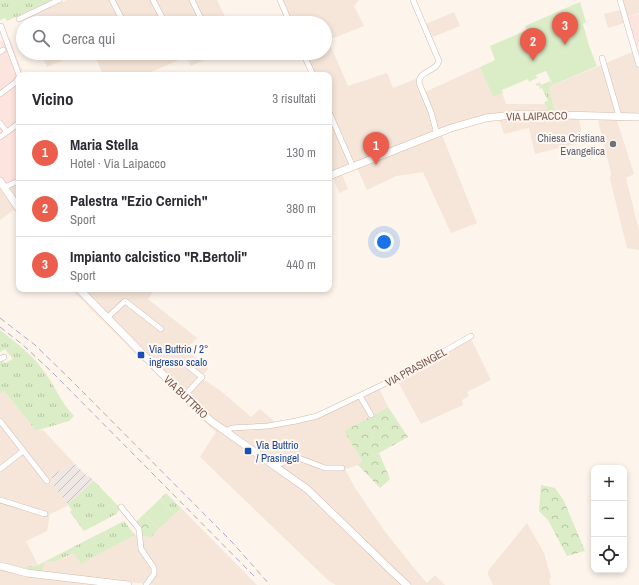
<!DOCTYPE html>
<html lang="it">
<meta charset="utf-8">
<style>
:root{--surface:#fff;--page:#f7f7f7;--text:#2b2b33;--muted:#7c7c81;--line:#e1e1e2;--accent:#eb5d4c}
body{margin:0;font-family:"Archivo Narrow",sans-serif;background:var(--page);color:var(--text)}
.controls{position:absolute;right:12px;bottom:12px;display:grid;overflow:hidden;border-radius:8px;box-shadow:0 2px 6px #0003}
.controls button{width:36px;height:36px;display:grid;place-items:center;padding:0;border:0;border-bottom:1px solid var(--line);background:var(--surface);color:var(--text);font:20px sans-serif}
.you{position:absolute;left:384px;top:242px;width:14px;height:14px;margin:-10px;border:3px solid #fff;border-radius:50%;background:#1a73e8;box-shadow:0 0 0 6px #1a73e833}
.badge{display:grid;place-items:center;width:26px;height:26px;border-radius:50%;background:var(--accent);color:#fff;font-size:13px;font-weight:700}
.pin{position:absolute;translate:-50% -33px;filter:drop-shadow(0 1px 2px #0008)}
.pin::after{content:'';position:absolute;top:21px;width:14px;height:12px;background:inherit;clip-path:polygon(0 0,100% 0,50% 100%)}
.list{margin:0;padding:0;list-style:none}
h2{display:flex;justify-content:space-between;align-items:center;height:52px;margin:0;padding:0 16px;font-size:17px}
h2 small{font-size:13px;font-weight:400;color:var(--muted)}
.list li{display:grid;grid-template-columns:26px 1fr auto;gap:12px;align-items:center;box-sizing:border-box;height:56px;padding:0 16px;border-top:1px solid var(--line)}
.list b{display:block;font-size:15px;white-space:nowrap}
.list p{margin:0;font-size:13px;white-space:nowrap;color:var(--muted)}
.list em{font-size:13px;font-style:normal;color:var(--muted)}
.icon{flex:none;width:22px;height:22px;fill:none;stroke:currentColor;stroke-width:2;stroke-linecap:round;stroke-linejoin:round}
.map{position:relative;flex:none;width:639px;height:585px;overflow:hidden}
.search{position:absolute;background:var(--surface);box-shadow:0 2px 6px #0003;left:16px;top:16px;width:316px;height:44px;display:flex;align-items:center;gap:10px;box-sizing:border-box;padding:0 14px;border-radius:22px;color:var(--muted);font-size:15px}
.panel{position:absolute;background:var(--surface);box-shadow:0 2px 6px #0003;left:16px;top:72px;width:316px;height:220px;border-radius:8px}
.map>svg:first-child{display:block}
.residential{fill:#f6e5d9}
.commercial{fill:#fee4de}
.industrial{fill:url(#industrial-furrows)}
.grass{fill:url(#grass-tufts)}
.forest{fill:url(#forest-crowns)}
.pitch{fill:#dbedc7}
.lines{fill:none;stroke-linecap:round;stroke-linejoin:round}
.street-casing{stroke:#d2baaf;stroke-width:6}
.secondary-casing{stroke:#d7bcae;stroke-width:8}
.street{stroke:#fff;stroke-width:5}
.secondary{stroke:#fff;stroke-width:7}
.rail{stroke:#b5a7ca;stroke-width:1;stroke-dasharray:6 4;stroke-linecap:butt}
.worship-dot{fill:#6b7280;stroke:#fff8f2;stroke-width:1.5}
.transit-dot{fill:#1a4fb4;stroke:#fff8f2;stroke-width:1.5}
.labels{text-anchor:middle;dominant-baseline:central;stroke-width:4;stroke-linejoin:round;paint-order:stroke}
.street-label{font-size:11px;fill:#7b574b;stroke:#fff8f2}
.worship-label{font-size:11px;fill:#5b616d;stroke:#fff8f2;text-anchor:end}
.transit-label{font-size:11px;fill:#164399;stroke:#fff8f2;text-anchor:start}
</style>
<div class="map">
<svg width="639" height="585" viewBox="0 0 639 585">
<defs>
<pattern id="industrial-furrows" width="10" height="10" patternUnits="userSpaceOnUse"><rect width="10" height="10" fill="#efe7e3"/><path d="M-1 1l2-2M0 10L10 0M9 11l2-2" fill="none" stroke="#c7beba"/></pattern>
<pattern id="grass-tufts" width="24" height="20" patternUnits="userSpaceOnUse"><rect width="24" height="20" fill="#dbedc7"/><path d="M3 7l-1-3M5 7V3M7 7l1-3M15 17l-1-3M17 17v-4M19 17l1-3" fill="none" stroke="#b7c3a4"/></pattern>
<pattern id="forest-crowns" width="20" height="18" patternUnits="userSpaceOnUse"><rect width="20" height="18" fill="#dbedc7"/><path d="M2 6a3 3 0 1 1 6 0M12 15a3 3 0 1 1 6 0" fill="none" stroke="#b7c3a4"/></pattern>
</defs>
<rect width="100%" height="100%" fill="#fdf4eb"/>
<path class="residential" d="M67,0H217L228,23H27L25,19Z
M283,0H359L354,6L364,26L328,40L348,86L387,73L393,88L416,79L423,93L480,67L493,97L502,93L506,104H545L548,110L555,112L549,87L632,52L637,51L639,58V120L617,121L634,174L626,178L639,231V250L627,248L610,179L611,173L598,120L579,119L583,142L535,154L529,128L504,134L499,119L473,125L442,135L477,223L451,233L423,172L396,176L367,190L329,105V75H316L306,53H325V23H293Z
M622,0H639V13L627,17Z
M620,10L624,23L608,28L604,14Z
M454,12L460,26L433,37L426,24Z
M40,53H60L63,60L47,67Z
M94,53H220L191,66L186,57L144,75H103Z
M329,114L352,170L342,174L348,189L339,193L333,177L329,179Z
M15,183L19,184V215L15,209L0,220V185Z
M71,289H155L148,299L197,338L185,349L209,368L203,375L204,380L221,391L251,417L260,409L276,423L313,416L378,386L388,407L344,431L362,461L358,465L345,469L355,488L386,533L419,574L427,583L435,575L445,585H336L330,582L200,457L216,432L197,415Z
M471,339L491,380L467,392L469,396L462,400L463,405L421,424L397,380Z
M4,391L33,427L35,431L43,430L74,463L50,476L54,480L51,482L68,504L67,506L50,514L47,531L26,541L38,565L20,568L0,563V394Z
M181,508L257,585H155L43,572L45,561L55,562L60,559L65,558L75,552L81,564L135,535L151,537Z
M527,523L544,553L551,577L549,581L551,585H493L488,575V571Z
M0,569L116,585H0Z"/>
<path class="commercial" d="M639,14V46L636,47L627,17Z
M10,38L24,75H19V178L6,184L0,177V48L1,46L0,42Z"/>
<path class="industrial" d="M74,463L87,476H89L120,508L116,514L84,531L70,512L72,510L51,482L54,480L50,476Z"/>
<path class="grass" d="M0,0H52L7,21L5,18L0,20Z
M550,81L553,85L549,87L555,112L548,110L544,102L548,101L542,88L540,89L539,85L537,86L536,84L540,82L541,85Z
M0,330C15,342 32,354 43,370C55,385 60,402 74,416L69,421L35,431L33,427L4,391L0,394V362L2,361L5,363L13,359L5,349L0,352Z
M94,481L120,508L116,514L84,531L70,512L72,510L68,504Z
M166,493L181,508L175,514L160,499Z
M124,521L135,535L81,564L74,553C68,556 61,558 55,562L45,561L43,572L20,568L38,565Z"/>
<path class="forest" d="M388,407L408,437L379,453L390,479L380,488L358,465L362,461L344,431Z
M541,485L555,488L564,501L585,551L567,556L548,520L539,511Z
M144,514L159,529L151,537L141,536L142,527L136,522Z"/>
<path class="pitch" d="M580,2L586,22L583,24L589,46L597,66L553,85L546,71L536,75L537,78L529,82L528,79L502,90L503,93L493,97L480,67L495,60L490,46L527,30L525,26Z
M160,499L175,514L159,529L144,514Z"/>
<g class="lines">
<g class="street-casing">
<path id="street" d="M112,0L124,23
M153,0L165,23
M192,0L203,23
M280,0L290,23
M413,0L439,61C435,73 419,70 419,83L431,112L437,134
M620,0L639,65
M19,19L59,0
M1,26L19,75
M0,52L3,50
M139,53L140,56L145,53
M303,53L313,75
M602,58L619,116
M0,94L16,82L19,77
M329,112L353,167
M0,123L7,132
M0,137L19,123
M5,187L16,182
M107,318L125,301L161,329
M0,359L4,357
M184,363L202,377L184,396
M360,396L371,415
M0,421L47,481
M224,431L232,428L268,426L296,421L317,416L382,385L424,363L471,336
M275,466L296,457L325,468H342
M0,469L23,451
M0,500L45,514
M121,507L139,529L141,549L154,568V574L146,585"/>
</g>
<g class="secondary-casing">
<path id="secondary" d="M329,176L451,128L486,118L521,114L639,117
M0,181L19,209
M79,289L184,396L211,421L307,489L396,575L407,585
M0,566L27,573L128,585"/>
</g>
<use href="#street" class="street"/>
<use href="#secondary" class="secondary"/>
<path class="rail" d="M0,318L35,345L71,380L232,542L270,585
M0,327L23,345L53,373L256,578"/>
</g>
<circle class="worship-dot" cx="613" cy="144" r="4"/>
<g class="transit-dot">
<rect x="137" y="351" width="8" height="8" rx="2"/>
<rect x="244" y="447" width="8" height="8" rx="2"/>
</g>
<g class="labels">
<g class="street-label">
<text transform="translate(537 116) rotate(-1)">VIA LAIPACCO</text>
<text transform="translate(416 367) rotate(-29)">VIA PRASINGEL</text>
<text transform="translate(186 397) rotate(44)">VIA BUTTRIO</text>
</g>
<g class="worship-label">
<text x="605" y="138">Chiesa Cristiana<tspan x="605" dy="13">Evangelica</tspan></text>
</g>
<g class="transit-label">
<text x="149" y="349">Via Buttrio / 2°<tspan x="149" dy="13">ingresso scalo</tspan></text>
<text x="256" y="445">Via Buttrio<tspan x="256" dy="13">/ Prasingel</tspan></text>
</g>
</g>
</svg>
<div class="controls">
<button>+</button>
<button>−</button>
<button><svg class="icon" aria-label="locate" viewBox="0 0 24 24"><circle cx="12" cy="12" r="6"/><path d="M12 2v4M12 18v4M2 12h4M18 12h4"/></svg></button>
</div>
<div class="you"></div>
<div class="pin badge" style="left:376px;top:165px">1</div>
<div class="pin badge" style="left:533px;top:61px">2</div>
<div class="pin badge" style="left:565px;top:45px">3</div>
<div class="search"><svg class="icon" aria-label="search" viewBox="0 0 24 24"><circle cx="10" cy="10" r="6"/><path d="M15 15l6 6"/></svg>Cerca qui</div>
<section class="panel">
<h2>Vicino<small>3 risultati</small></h2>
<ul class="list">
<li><span class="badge">1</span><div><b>Maria Stella</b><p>Hotel · Via Laipacco</p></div><em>130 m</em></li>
<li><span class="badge">2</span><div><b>Palestra &quot;Ezio Cernich&quot;</b><p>Sport</p></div><em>380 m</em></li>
<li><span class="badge">3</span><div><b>Impianto calcistico &quot;R.Bertoli&quot;</b><p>Sport</p></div><em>440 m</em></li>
</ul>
</section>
</div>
